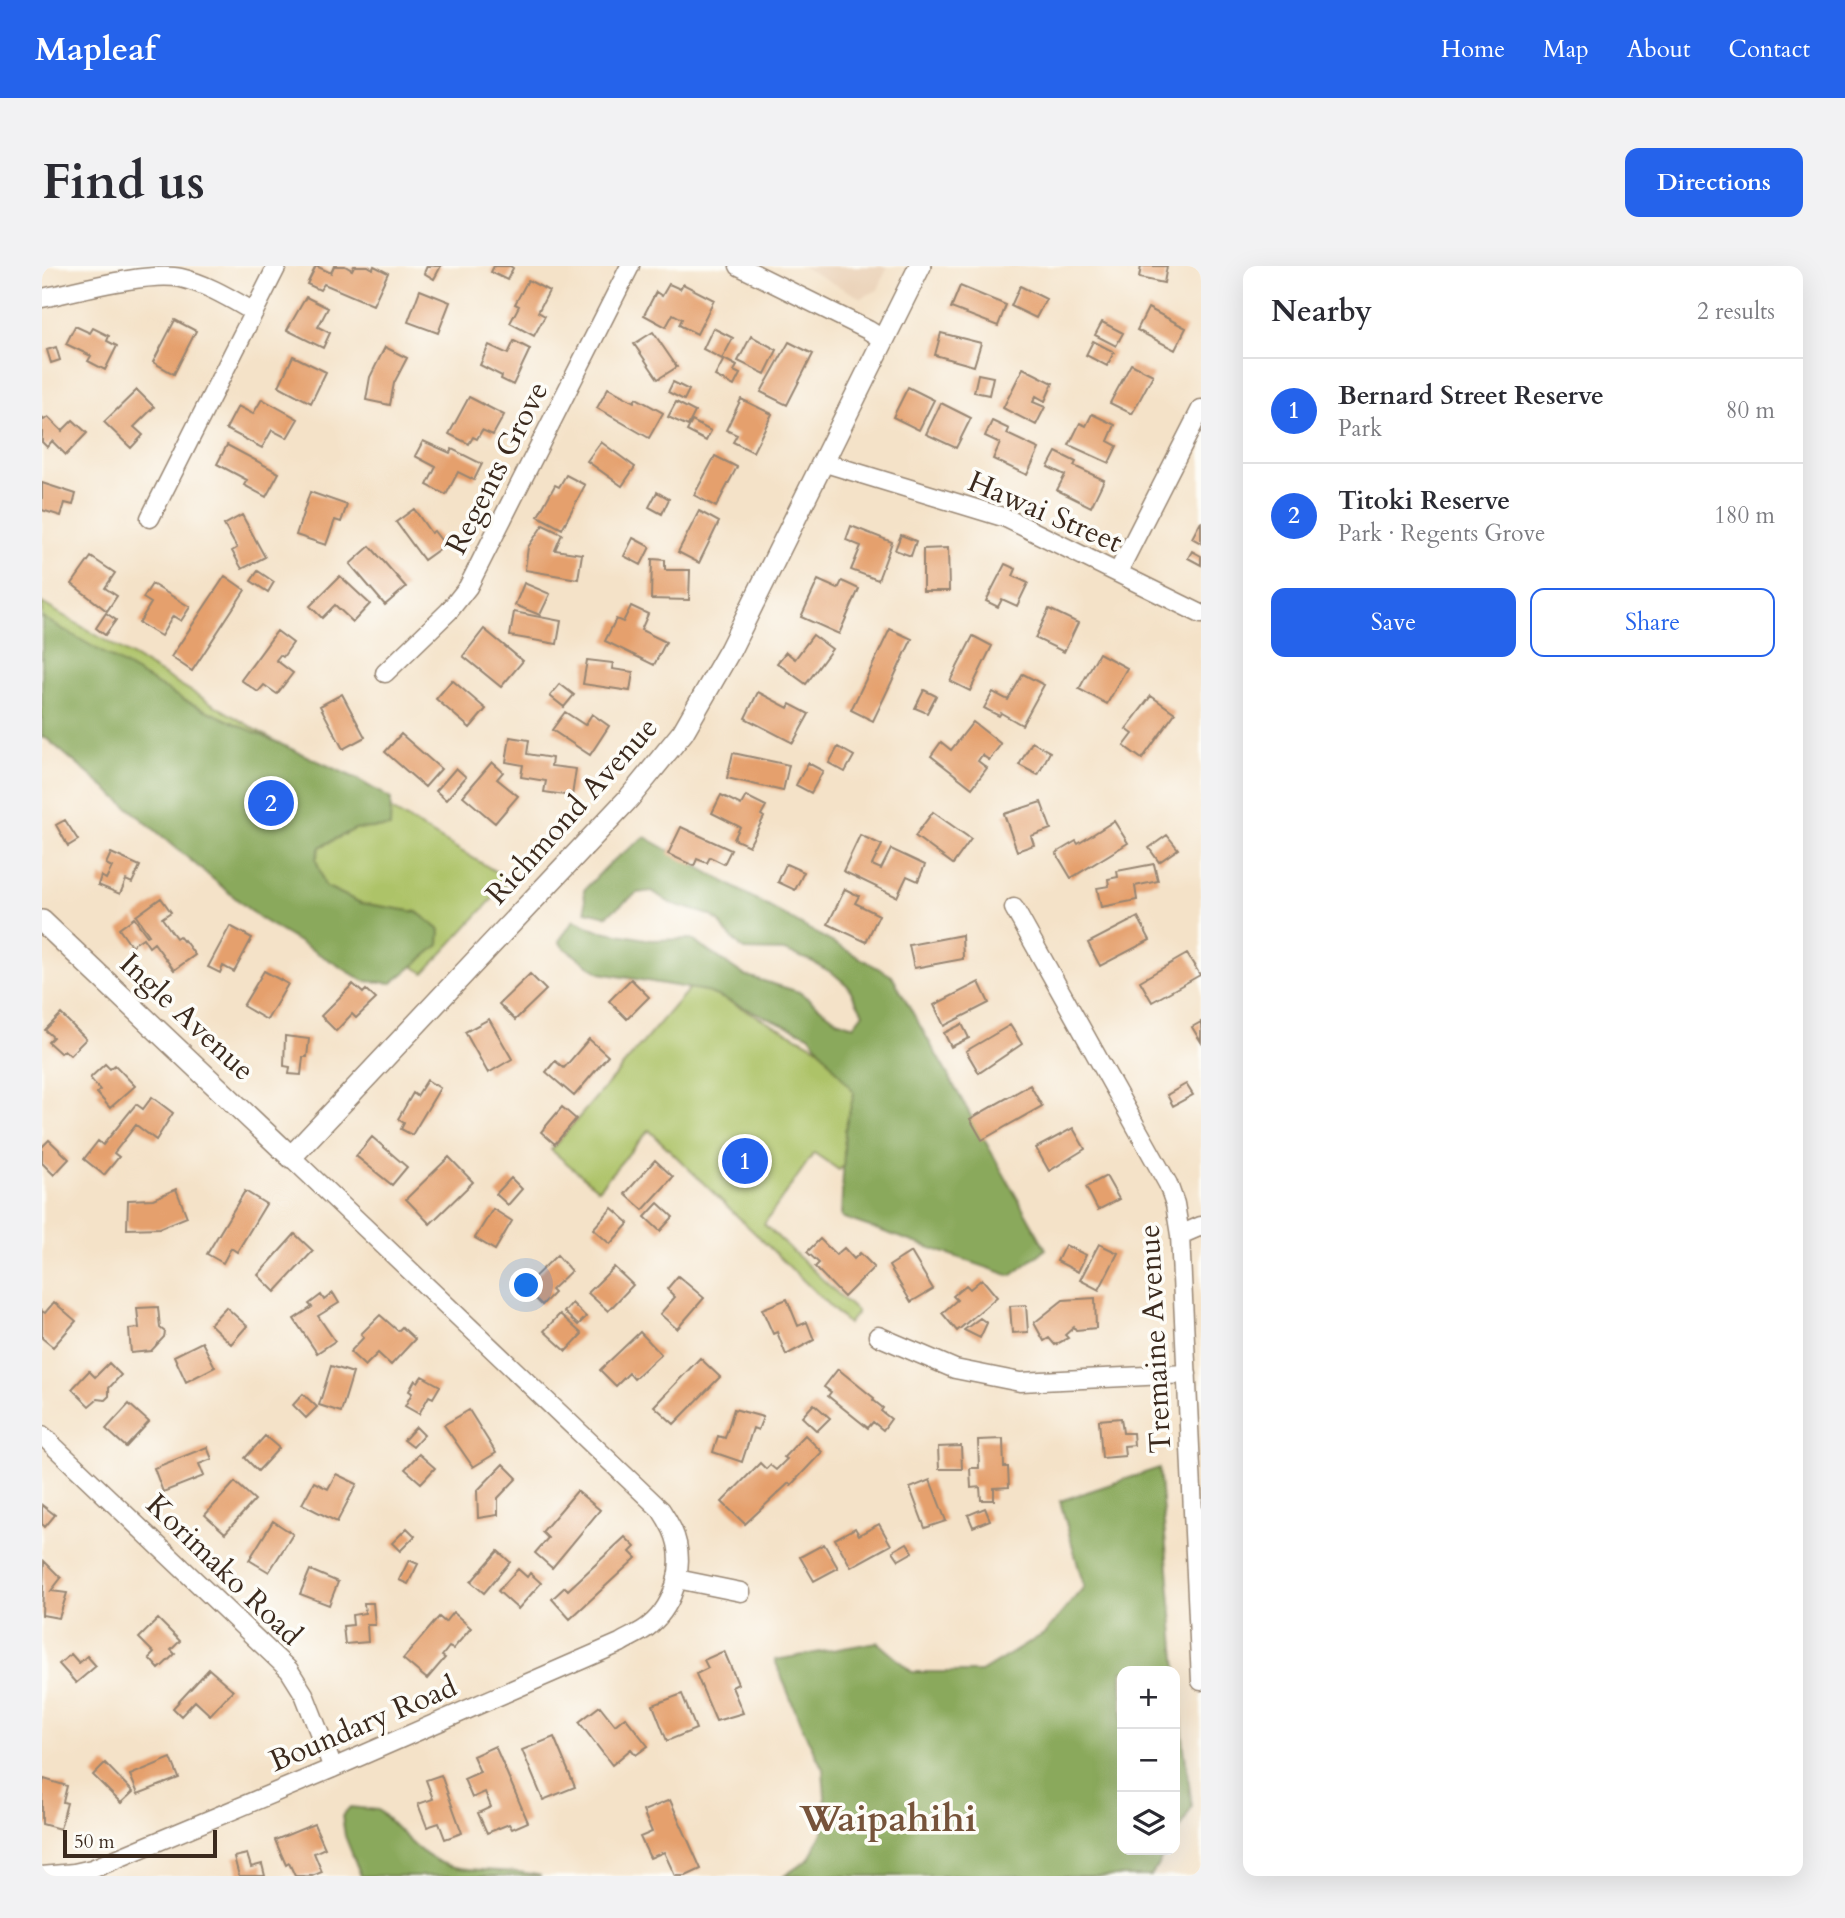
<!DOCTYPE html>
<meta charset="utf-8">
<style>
:root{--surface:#fff;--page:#f2f2f3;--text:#2b2b33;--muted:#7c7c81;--line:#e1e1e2;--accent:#2563eb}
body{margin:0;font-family:Cardo,serif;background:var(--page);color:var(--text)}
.controls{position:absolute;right:21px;bottom:21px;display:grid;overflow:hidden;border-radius:14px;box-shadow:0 7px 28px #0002}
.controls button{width:63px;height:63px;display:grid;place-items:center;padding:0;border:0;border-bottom:2px solid var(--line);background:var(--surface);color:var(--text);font:35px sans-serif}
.scale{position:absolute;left:21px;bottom:18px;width:154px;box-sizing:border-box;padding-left:7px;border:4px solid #3b2a1e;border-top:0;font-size:19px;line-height:24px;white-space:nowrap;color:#3b2a1e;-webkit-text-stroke:5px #fdfcf7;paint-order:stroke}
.you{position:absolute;left:485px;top:1020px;width:24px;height:24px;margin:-18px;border:5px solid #fff;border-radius:50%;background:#1a73e8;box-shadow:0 0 0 10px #1a73e833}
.badge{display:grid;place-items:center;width:46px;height:46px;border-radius:50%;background:var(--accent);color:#fff;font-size:23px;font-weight:700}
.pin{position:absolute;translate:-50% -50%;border:4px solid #fff;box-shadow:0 2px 7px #0006}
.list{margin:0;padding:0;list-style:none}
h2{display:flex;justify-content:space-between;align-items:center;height:91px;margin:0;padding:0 28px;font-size:30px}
h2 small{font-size:23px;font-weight:400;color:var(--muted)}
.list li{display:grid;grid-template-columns:46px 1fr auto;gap:21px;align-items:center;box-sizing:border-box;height:105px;padding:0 28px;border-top:2px solid var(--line)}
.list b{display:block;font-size:26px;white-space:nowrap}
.list p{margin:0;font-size:23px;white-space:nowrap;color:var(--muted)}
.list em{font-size:23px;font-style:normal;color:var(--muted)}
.actions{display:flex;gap:14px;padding:21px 28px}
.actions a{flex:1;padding:16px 0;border:2px solid var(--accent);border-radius:14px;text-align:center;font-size:24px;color:var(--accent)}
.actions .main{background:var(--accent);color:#fff}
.icon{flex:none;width:38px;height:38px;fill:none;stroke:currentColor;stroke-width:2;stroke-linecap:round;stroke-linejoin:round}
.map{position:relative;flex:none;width:1159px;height:1610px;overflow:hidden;border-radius:14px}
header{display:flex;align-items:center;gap:42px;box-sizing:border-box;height:98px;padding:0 35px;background:var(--accent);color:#fff}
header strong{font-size:33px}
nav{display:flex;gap:38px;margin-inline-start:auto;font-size:24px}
.intro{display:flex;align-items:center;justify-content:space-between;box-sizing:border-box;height:168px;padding:0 42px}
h1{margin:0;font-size:49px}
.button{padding:18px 32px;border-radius:14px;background:var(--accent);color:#fff;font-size:24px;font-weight:700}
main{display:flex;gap:42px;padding:0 42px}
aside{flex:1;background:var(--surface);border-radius:14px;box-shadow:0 7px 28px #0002}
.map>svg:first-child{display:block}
.built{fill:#ebd3b9}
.green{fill:#adc368;stroke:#747643;stroke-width:2}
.forest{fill:#8aa95c;stroke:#626a3d;stroke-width:2}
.building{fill:#e5a06d}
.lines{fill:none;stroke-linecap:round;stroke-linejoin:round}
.minor-casing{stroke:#988673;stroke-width:21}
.tertiary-casing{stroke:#988673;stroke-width:24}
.minor{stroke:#fff;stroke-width:18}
.tertiary{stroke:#fff;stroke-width:21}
.labels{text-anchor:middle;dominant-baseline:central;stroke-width:7;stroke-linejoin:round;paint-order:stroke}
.street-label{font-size:30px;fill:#3b2a1e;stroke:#fdfcf7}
.district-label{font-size:37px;font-weight:bold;fill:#76533a;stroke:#fdfcf7}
</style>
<header>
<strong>Mapleaf</strong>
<nav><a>Home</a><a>Map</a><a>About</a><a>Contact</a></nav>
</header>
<div class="intro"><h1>Find us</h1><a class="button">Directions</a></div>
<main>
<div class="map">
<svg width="1159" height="1610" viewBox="0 0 1159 1610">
<rect width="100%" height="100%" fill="#fdfcf7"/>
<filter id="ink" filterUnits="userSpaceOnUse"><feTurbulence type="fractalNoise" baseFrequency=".0143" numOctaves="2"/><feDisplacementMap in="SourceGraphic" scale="14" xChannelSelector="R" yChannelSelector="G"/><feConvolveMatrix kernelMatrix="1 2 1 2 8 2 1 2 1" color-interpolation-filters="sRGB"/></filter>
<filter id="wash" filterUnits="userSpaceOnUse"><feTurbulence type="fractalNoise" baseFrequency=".00686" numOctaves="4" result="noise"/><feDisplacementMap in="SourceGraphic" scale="28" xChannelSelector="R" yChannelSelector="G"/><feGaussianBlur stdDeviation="1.57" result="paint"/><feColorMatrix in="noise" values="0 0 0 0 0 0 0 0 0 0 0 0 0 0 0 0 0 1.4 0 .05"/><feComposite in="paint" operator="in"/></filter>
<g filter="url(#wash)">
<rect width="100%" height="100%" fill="#f4e2c8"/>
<path class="built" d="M759,0H846L836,24L819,32Z"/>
<path class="green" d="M0,337L468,614L382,707L0,460Z
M652,717L826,808L849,858L797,904L772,887L722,958L815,1046L806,1058L607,864L556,923L509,884Z"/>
<path class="forest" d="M0,351L142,434L313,512L349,533L348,561L313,563L278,581L274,593L283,620L319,637L375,646L398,664L397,679L350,717L322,715L217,652L4,472H0Z
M603,571L850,710L1004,983L969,1010L799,951L803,864L812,827L767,769L663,725L558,707L521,681L517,675L532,654L554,664L609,674L649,673L702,709L757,726L795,754L811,760L821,747L806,720L792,708L769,695L742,685L702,684L684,666L678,656L668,649L628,637L610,625L595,627L564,650L544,645L542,624L569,596Z
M1117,1202L1142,1482L1150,1541L1133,1571V1405H1080V1584H1125L1109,1610H742L767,1593L785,1557L781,1503L760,1461L733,1394L835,1376L870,1406H939L1003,1367L1042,1321L1018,1235Z
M308,1541L336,1544C359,1565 380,1595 413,1601C441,1607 471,1602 499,1610H319L303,1570L300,1550Z"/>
<g id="blocks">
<path class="building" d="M274,0L289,7L292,0H303L310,4L312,0H326L331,3L332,0L346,7L331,39L282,18L278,24L265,18Z
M385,0H399L392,13L382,7Z
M452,0H468L471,2L465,14L449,6Z
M1099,0H1125L1122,17L1097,12Z
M486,14L507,25L496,46L503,50L492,70L468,57L477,40L473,38Z
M627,18L638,23L641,18L672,34L655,68L637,59L640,53L631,48L624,61L602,49L614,26L620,30Z
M918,20L964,39L956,60L909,42Z
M978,20L1004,33L994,52L969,40Z
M378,24L408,36L396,67L366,56Z
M264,31L286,42L276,61L288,67L281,82L245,64Z
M1106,42L1144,62L1133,84L1095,64Z
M133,54L154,65L132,108L111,96Z
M1060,56L1081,67L1074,80L1053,69Z
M33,60L48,67L51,62L67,70L65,75L75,80L63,104L46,95L49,90L24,78Z
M671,62L691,72L680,93L661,83Z
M611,66L635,101L616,113L592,78Z
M899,67L939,77L932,100L893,89Z
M709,70L735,84L723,108L696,95Z
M472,75L488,83L471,119L459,113L460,110L438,99L447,79L466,88Z
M1051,75L1072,86L1065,100L1044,89Z
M747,76L771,88L745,139L719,126Z
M14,81L18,94L9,97L5,84Z
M343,81L365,92L352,117L348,139L324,134L328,111Z
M251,90L284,106L269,137L237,120Z
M682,93L695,100L692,105L698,108L692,120L673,110Z
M1089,98L1111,109L1090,148L1068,137Z
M981,102L1011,117L1003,135L994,130L991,136L1003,141L994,159L961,142Z
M936,108L951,111L947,129L932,126Z
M631,116L647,124L642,134L626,126Z
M866,121L892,134L877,164L851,151Z
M566,122L592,136L594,132L621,147L607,172L555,142Z
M95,124L112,141L92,161L101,169L89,182L62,156Z
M427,131L462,149L451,169L440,164L435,173L431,171L427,178L407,168Z
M220,133L256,153L245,172L230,164L220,182L184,163L196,140L211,148Z
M699,133L730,148L711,186L691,176L695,169L684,164Z
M634,136L653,146L646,160L626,151Z
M899,137L929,152L914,182L884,168Z
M1050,148L1073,159L1066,175L1075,180L1067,197L1027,179L1038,157L1044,160Z
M6,151L20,165L31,154L45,167L24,189L10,175L5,181L0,176V152L2,154Z
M650,155L669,165L664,175L645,165Z
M950,155L967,163L965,168L997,183L985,209L951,193L958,177L943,170Z
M381,175L408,187L410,183L440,198L432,214L416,206L404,229L385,219L394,201L373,190Z
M559,176L593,201L580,220L545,195Z
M185,179L237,207L224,231L202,219L205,214L175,198Z
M1014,186L1034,196L1032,200L1062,214L1049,241L1015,224L1023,209L1006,201Z
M673,190L695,201L674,241L652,229Z
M524,209L543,219L520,263L496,250L513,219L517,221Z
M0,217L34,228L31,239L23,237L19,250L0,244Z
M268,226L305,239L299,256L293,254L284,279L254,269Z
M615,226L627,233L620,248L607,241Z
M372,243L389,267L392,265L403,279L382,294L354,256Z
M657,245L677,256L657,297L636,286Z
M200,249L223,291L200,303L190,285L195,282L182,259Z
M1159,255V277L1150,272Z
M501,259L520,268L513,284L540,288L536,313L483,304L486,281Z
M809,260L850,276L836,314L809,304L819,280L804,274Z
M859,269L874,275L869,290L853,284Z
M591,272L608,281L599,299L582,290Z
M328,280L364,321L343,339L308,298Z
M906,282L907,325H881V283Z
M1150,285L1159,290V299L1146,292Z
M49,291L73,307L63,322L75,330L65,345L30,318Z
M610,293L623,294V304H648L647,334L609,333Z
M963,298L974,303L971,310L986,317L975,340L960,333L956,341L944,335Z
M216,305L232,316L226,326L209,315Z
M183,310L203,324L150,405L129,391Z
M298,310L328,338L311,356L293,339L280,352L268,340Z
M776,314L796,323L800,315L817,323L797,368L759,351Z
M482,317L508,328L498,349L473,339Z
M110,318L148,341L139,355L131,350L119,370L97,357L109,337L101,332Z
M589,340L606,348L599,364L624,376L612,399L563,375L574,353L581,356Z
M1007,343L1036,357L1022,386L993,372Z
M472,346L519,355L515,378L468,370Z
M64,347L74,354L63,369L54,362Z
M442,363L481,395L459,421L421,390Z
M848,363L870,373L831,455L809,444Z
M235,365L251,377L241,391L238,389L234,394L251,407L235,428L222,419L216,426L199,414Z
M771,369L790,383L764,418L735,397L744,386L753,393Z
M931,370L950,380L928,425L908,415Z
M1057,387L1085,402L1065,438L1037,423Z
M545,394L571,397L570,403L591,406L588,425L541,418Z
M981,408L1002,419L980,459L959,447L957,450L942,442L951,426L966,434Z
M410,414L444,443L428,462L394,433Z
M518,418L532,429L522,441L508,430Z
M882,424L894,430L885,447L873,442Z
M716,426L746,442L748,438L767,448L751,477L703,452Z
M300,428L323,471L301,483L278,440Z
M1109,430L1133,447L1100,493L1082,480L1091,468L1084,463Z
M523,446L543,459L550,448L567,460L548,489L510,464Z
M931,456L959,478L947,494L940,489L936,495L945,502L930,522L889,490L899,476L909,484Z
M359,468L399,503L383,521L343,486Z
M468,471L487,474L485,488L510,492L509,500L534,503L530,530L502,526L504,515L479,511L481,499L464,496Z
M990,476L1008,486L996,509L977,499Z
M796,481L812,490L803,506L787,497Z
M691,487L747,499L741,525L685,512Z
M450,496L461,506L455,513L476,530L453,557L421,530Z
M766,497L781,505L769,527L754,519Z
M414,502L424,511L404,534L394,525Z
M679,529L699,539L704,530L724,540L719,549L722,551L707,580L692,573L698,561L670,547Z
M999,536L1009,563L989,570L992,579L975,585L962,548Z
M891,546L929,573L911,598L873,570Z
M23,554L36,574L26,580L14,559Z
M1072,555L1086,577L1029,612L1014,587L1034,575L1036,578Z
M639,561L689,584L682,598L668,591L665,597L655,593L652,600L626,588Z
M818,569L840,579L830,599L839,603L849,583L883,599L876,615L865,610L855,631L801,605Z
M1125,569L1136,583L1117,596L1107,582Z
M69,587L98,600L90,617L84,614L78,628L56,619L59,610L64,613L70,601L64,598Z
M744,598L762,606L753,624L736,616Z
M1112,598L1116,615L1093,620L1095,634L1059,641L1055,622L1067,620L1066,613L1076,611L1075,605Z
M803,623L817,630L813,637L837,649L824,676L786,658Z
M119,632L129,646L120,652L134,672L137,670L141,675L142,674L153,689L132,704L112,677L107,681L101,672L89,680L77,663L92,652L105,670L107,669L94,650Z
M1096,651L1108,674L1058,700L1046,677Z
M188,660L210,672L192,706L181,700L178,707L166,701Z
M920,669L921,693L872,702L867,679Z
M1145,688L1158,709L1110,736L1098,715Z
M222,705L246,718L225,754L201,740Z
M488,708L504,724L473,754L457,738Z
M589,713L607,731L585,753L567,735Z
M937,716L947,737L902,760L892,739Z
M311,718L321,727L324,724L334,733L314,752L310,748L294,765L279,750Z
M19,748L44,773L28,789L22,784L18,787L6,776L11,771L3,764Z
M447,753L470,793L446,807L423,766Z
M1159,756V776L1150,761Z
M920,758L927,772L909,781L902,767Z
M968,759L980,778L937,807L924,785Z
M243,770L267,773L265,791H261L259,809L247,808L248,801L242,800Z
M547,773L566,790L532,830L504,806L513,795L522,802Z
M63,798L68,803L73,799L93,820L68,842L55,827L58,824L48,812Z
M385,814L398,822L370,869L359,863L362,857L356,853L371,827L375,830Z
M1144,818L1151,829L1131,840L1125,829Z
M988,819L1000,840L940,874L928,853Z
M110,831L131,847L114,874L94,859L72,887L77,891L62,909L42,893L56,875L61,879L94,838L101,843Z
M520,841L534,853L513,878L499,866Z
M1031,862L1043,883L1007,905L994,882Z
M330,871L365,901L350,919L314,890Z
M7,874L27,893L12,909L0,897V881Z
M407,891L431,916L388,958L364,933Z
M613,894L631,911L601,944L583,928Z
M1064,910L1077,933L1056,944L1044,921Z
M469,912L480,923L466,939L454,928Z
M134,923L145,951L118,962L85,963L86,934L111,933Z
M203,925L224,938L195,986L189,982L181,997L165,988Z
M616,937L631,951L618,965L603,951Z
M570,942L587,957L568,978L551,963Z
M451,943L470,955L453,984L433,972Z
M253,968L271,985L233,1026L216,1009Z
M778,973L794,989L802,982L812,993L818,987L832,1001L802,1031L773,1001L777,997L765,986Z
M1057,978L1076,987L1057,1024L1038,1014Z
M1023,979L1044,989L1036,1006L1015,995Z
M869,986L891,1023L869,1036L847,1000Z
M515,989L529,1005L509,1024L512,1027L500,1039L482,1021Z
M572,1001L591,1019L566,1045L546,1027Z
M636,1010L662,1032L635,1063L618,1048L633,1031L625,1023Z
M940,1013L955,1031L915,1065L900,1047L915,1034L911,1030L924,1019L928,1023Z
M291,1027L297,1037L276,1050L293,1075L275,1087L252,1053L270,1041L267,1038L279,1029L282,1034Z
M1053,1032L1054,1062L1034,1064L1032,1061L1023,1069L1026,1072L1013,1079L1007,1072L1002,1075L992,1057L1021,1034Z
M745,1033L756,1060L765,1056L772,1074L744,1089L735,1066L731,1068L720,1043Z
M12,1036L34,1055L11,1081L0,1072V1045L3,1047Z
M530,1037L544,1051L536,1059L522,1046Z
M984,1039L986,1066L970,1067L968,1040Z
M116,1041L118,1062L123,1066L122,1071L109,1085L89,1087L87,1063L97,1062L95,1042Z
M184,1041L205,1060L189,1078L168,1058Z
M518,1048L540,1068L524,1085L502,1065Z
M338,1049L356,1065L360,1061L373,1073L349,1099L336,1087L323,1100L308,1086L322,1071L319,1068Z
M938,1052L945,1057L938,1072L922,1064Z
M598,1066L619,1088L592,1113L587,1107L574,1120L558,1104Z
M160,1076L173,1101L144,1116L132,1090Z
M658,1092L678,1111L632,1158L612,1140Z
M67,1097L79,1109L67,1122V1130L63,1134L55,1133L47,1140L30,1123L47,1105L53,1111Z
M289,1100L311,1107L299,1146L277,1139Z
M796,1103L832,1132L831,1134L841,1142L839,1145L849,1153L841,1164L831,1156L826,1162L786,1130L789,1126L782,1121Z
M380,1110L398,1120L391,1132L387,1130L377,1148L363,1140L370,1127L367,1125L373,1114L376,1116Z
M261,1128L275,1141L264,1152L251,1139Z
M87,1138L107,1156L84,1181L64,1163Z
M772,1138L788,1152L775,1165L760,1151Z
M692,1143L721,1151L716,1164L711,1162L700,1196L671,1186L676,1170L683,1172Z
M427,1144L454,1187L431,1201L402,1159Z
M1079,1152L1081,1167H1091L1092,1179L1082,1180L1083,1190L1060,1192L1057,1154Z
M374,1161L382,1169L371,1181L362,1174Z
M763,1169L780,1186L749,1219L747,1217L703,1258L680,1236L718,1197L724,1203L728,1199L734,1204L745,1193L742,1191Z
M223,1170L237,1182L216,1205L203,1192Z
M961,1173L962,1201H966L967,1221L952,1222V1234H939L938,1221L929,1222L928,1202H937L936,1174Z
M919,1180L920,1203H897L896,1181Z
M165,1181L170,1193L157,1198L162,1210L121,1226L112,1202Z
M377,1188L393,1202L379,1217L363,1203Z
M461,1198L475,1212L456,1232V1249L436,1252L435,1225Z
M294,1208L315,1218L295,1256L260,1238L272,1216L286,1223Z
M888,1214L904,1255L883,1262L868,1222Z
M193,1216L213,1234L183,1267L163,1249Z
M535,1225L558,1244L510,1302L493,1287L506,1272L500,1266Z
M0,1239L13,1249L3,1261L0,1258Z
M943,1242L948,1254L931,1261L926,1249Z
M231,1255L251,1268L227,1306L207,1294Z
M837,1258L849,1279L809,1301L793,1273L813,1262L817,1269Z
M365,1262L373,1270L358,1285L350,1277Z
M583,1271L593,1281L588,1286L594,1292L528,1353L510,1333L523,1321L526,1324Z
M865,1277L871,1286L857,1294L851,1285Z
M782,1278L796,1302L772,1315L758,1291Z
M456,1285L468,1296L442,1327L429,1316Z
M367,1294L376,1298L366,1318L357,1314Z
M2,1295L19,1312L9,1325L25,1327L17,1352L0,1349Z
M476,1303L485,1311L488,1307L499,1317L476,1343L456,1325Z
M268,1304L296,1316L287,1339L258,1328Z
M322,1337H331L333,1359H325L326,1376L303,1378L301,1360L311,1359L310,1349L323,1347Z
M411,1346L429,1362L411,1383L407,1381L400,1390L403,1392L385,1413L361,1393L397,1351L403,1356Z
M116,1353L138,1375L129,1384L133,1388L117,1403L107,1392L112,1387L97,1372Z
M682,1385L696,1418L690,1421L701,1447L674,1455L654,1408L666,1402L662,1394Z
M29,1388L37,1397L45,1390L54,1400L34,1417L17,1398Z
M167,1403L191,1424L168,1449L153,1435L139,1450L131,1442Z
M640,1428L654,1463L625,1475L611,1439Z
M558,1440L573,1459L583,1451L606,1480L594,1489L589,1483L570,1499L537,1456Z
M512,1471L533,1521L501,1534L480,1484Z
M453,1480L486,1556L470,1563L467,1558L445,1567L436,1547L449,1541L443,1526L430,1532L422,1513L438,1506L431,1490Z
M129,1492L137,1512L96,1528L88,1509Z
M63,1497L91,1526L79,1537L51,1509Z
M399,1509L420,1567L403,1573L397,1557L385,1561L376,1538L391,1533L384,1514Z
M2,1513L25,1520L21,1536L25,1537L18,1563L0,1558V1520Z
M628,1534L659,1603L644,1610H633L622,1586L608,1592L598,1571L610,1566L601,1545Z
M272,1558L283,1582L272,1587L280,1606L270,1610H253L247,1597L244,1599L233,1574Z
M205,1588L209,1601L220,1598L223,1610H197L192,1591Z"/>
</g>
</g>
<g filter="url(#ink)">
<use href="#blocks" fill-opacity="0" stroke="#988673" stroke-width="2"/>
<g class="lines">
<g class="minor-casing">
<path id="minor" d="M697,0L826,64L842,74
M0,32C34,25 107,5 139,12C165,18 189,33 212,46
M780,196L964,252L1159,348
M108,252L235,0
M1076,306L1159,143
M343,407L407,345L426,321L588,0
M972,642L1126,918L1133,938L1138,969L1159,1415
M1138,969L1159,960
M836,1070L913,1103L978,1116L1145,1108
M0,1169L247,1404L262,1428L291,1502
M635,1313L699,1326
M0,1610L32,1607L50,1603L291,1502L578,1377C587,1371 599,1367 607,1360C634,1338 645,1295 630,1263C627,1257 623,1250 619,1244L249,891"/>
</g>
<g class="tertiary-casing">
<path id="tertiary" d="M0,655L249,891L588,531L641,466L688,384L878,0"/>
</g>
<use href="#minor" class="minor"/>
<use href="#tertiary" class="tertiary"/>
</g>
</g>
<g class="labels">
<g class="street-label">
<text transform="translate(455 202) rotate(-63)">Regents Grove</text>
<text transform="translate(1003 246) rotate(23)">Hawai Street</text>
<text transform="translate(530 545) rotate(-48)">Richmond Avenue</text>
<text transform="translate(145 751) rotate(43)">Ingle Avenue</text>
<text transform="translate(1113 1073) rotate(-93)">Tremaine Avenue</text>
<text transform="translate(182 1304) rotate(44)">Korimako Road</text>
<text transform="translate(321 1458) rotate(-23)">Boundary Road</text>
</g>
<g class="district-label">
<text x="846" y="1553">Waipahihi</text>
</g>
</g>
</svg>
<div class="controls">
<button>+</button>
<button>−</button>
<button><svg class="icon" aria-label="layers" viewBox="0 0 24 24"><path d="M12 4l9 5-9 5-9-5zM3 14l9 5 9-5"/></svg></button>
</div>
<div class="scale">50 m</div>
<div class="you"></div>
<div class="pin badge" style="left:703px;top:895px">1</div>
<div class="pin badge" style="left:229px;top:537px">2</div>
</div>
<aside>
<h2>Nearby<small>2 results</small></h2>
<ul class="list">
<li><span class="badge">1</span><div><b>Bernard Street Reserve</b><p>Park</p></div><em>80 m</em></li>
<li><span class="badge">2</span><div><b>Titoki Reserve</b><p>Park · Regents Grove</p></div><em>180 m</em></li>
</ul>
<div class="actions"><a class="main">Save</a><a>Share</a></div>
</aside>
</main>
